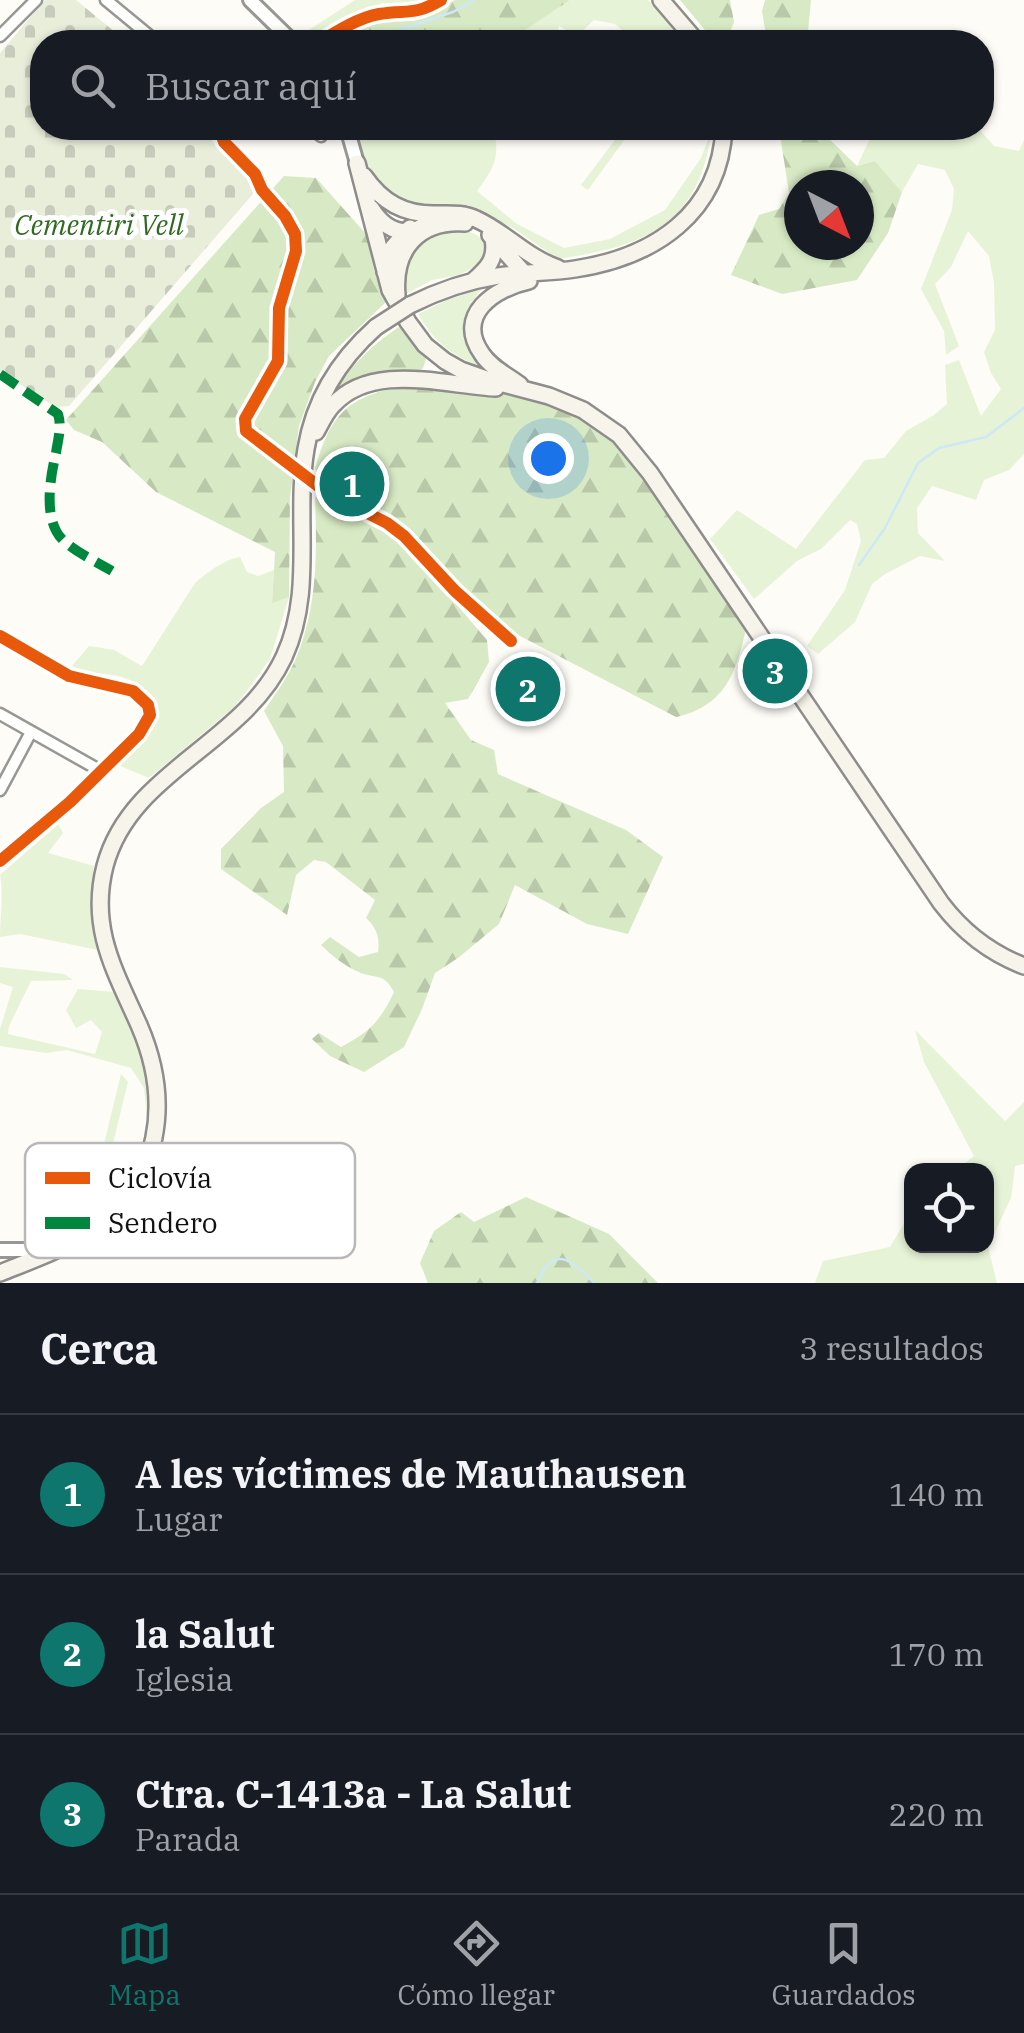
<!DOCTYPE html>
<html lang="es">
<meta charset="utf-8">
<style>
:root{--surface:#171b24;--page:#20242c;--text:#f1f3f6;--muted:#9ea1a6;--line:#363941;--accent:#0f766e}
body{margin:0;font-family:"IBM Plex Serif",serif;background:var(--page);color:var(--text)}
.controls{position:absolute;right:30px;bottom:30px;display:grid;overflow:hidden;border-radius:20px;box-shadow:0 2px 8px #0004}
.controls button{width:90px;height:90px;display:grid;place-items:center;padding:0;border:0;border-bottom:2px solid var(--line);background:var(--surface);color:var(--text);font:50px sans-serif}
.compass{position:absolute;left:784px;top:170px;width:90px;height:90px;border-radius:50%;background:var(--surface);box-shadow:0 2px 8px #0004;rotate:138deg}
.you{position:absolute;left:548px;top:458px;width:35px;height:35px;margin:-25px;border:8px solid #fff;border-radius:50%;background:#1a73e8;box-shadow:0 0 0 15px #1a73e833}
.badge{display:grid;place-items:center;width:65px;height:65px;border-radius:50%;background:var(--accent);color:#fff;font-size:32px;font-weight:700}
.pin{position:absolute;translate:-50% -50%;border:5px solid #fff;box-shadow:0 2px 10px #0006}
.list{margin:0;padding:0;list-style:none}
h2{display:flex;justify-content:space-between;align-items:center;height:130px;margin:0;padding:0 40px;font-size:42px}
h2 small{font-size:32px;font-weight:400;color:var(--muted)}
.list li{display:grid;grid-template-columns:65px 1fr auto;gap:30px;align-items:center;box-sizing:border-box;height:160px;padding:0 40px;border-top:2px solid var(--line)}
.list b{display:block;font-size:38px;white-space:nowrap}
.list p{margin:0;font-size:32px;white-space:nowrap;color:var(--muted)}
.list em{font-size:32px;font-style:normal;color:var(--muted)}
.icon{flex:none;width:55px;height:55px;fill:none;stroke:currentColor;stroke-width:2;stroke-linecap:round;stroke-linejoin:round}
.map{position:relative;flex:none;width:1024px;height:1283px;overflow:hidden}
.search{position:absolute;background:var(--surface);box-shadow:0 2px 8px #0004;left:30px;right:30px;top:30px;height:110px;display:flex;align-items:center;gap:25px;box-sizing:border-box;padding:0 35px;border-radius:40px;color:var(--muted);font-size:38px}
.sheet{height:610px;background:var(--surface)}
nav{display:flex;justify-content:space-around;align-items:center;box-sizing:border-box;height:140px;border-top:2px solid var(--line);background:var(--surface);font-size:28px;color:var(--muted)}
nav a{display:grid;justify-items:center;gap:5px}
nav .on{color:var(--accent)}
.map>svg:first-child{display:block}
.grass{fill:#e7f3d7}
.forest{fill:url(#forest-firs);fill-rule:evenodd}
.cemetery{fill:url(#cemetery-stones)}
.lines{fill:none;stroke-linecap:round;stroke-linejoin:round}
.stream{stroke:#cde8f7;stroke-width:2.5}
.minor-casing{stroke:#979795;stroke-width:15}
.tertiary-casing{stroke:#979795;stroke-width:18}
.secondary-casing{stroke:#8e8d8b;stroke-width:20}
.minor{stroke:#fffffe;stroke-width:10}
.tertiary{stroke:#fffffe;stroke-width:12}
.secondary{stroke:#f6f4eb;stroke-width:15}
.secondary-bridge-casing{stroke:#8e8d8b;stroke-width:20;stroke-linecap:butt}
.secondary-bridge{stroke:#f6f4eb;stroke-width:15}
.quiet{stroke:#00873e;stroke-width:10;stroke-dasharray:20 10;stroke-linecap:butt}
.cycleway-casing{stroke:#fff;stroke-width:19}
.cycleway{stroke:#e8590c;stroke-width:12}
.labels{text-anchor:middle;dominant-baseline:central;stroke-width:10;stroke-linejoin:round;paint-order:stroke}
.park-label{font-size:28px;font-style:italic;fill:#2f6b1f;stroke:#fff}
.key{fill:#fff;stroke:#b8b8b8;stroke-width:2.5}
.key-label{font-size:28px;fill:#111}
</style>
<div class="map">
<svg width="1024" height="1283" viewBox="0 0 1024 1283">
<defs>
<pattern id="forest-firs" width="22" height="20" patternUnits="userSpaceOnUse" patternTransform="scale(2.5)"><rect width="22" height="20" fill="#d8eac5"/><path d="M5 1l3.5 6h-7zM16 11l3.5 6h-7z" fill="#b8c8a8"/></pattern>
<pattern id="cemetery-stones" width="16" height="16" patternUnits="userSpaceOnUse" patternTransform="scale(2.5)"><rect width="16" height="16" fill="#e9eedb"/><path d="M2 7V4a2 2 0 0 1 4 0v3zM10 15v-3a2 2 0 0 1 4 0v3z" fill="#c7cbbb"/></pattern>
</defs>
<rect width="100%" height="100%" fill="#fdfcf7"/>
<path class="grass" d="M355,0H427L414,6L383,3L354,16L311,42H299L295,39Z
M570,0H648L679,34L685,42H636L615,24L594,20L577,36L559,26L555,42L497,41L518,35Z
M356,128H493C501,157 494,168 477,191L517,224L564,248L610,239L665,210L701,158L712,129C699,225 646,246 558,259L513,228L468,205L466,207C437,203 395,207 376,181C365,166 361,145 356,128Z
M624,128H633L588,190L581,185Z
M900,128H968L980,130L994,146L1019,151L1024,140V454L1009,470L984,480L976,500L932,486L917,508L918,533L945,561L920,556L885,574L872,584L855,622L818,654L807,646L845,590L861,541L857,524L850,520L821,549L797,561L754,599L710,539L737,510L796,549L865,460L884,458L906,431L934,415L947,404L945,365L959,360L981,416L1001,389L991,373L984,352L995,330L994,283L989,256L968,231L951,267L935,284L959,346L946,355L944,331L921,289L952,210L954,189L945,170L918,164L902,192L875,161L857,166L873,132L896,134Z
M450,230C466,231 475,230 485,243L482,260L476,266L459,275L432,280L404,295C405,257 413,241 450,230Z
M482,289C453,322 468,336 487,369C453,356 437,346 418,314L447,300Z
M240,557L247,572L258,576L274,570L272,602L289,597L270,659L250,687L233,708L149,778L118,765C129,754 142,743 151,731C171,704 143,682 118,676C102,673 86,674 72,666L89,646L114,650L142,666L195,583C208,572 223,560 240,557Z
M58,824L63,833L48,853L94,866L90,898L98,950L20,934L0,937C0,917 4,894 0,875Z
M0,967L64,974L73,980L31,981L9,1026L8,1034L95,1054L102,1032L91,1020L76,1028L66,1010L78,989L115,992L141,1050L150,1091L148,1125L144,1088L131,1068L67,1050L46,1053L0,1046V1029L13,987L0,983Z
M915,1030L1005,1121L1024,1102V1164L1015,1166L1011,1198L988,1247L997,1283H815L823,1261L890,1247L911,1212L912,1246H986V1170H956L974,1156L924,1062Z
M121,1074L128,1082L107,1168L114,1193L128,1176C118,1198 96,1223 74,1233C62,1238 47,1240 35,1243L64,1202L96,1215L99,1177L79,1170L101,1156Z"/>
<path class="forest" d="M455,0H570L518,35L491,42H336L380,21H414Z
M680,0H730L734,22L726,42H715Z
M765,0H811L807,42H767L762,11Z
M779,128H821L820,130L857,166L875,161L902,192L888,233L857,280L782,294L731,275L759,215L779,209L789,193ZM799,185H859V245H799Z
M284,176L316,178L367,235L374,270L386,302L329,356L315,382L299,426L290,498L289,597L272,603L275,552L156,492L102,442L74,430L66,420Z
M399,327L426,359L423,368L416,373C387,376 355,376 331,395C351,367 370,346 399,327Z
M406,386C450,390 501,390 543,401C610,419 648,482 685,536C706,565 726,595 747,624C737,670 727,706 676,717L501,626L413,536L384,515L329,483L315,469C331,413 348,396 406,386Z
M315,497L401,540L487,640L489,662L468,699L445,703L471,740L494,750L498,774L626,830L663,857L628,934L587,924L515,885L499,924L458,958L435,973L422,1009L404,1047L364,1072L330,1056L312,1039L319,1033L341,1047C369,1032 380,1022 394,992C384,973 378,979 361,973C347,968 331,955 321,945L330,937L359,957L378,952C380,938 377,928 366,918L375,900L326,862L314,860L296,875L287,915L221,869V849L261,808L284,792L283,746L264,711C274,696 285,681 293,665C318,611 317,554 315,497Z
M526,1197L609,1234L658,1283H428L420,1263L434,1231L461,1212L474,1222Z"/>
<path class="cemetery" d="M45,0H76L127,42H42V128H211L212,141L259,187L69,406L55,407L0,371V53Z"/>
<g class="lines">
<path class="stream" d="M365,42L453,12L474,0
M859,565L885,528L918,463L939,448L986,437L1024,408
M537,1283C553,1243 572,1260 594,1283"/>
<g class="minor-casing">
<path id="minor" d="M106,0L157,42
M0,36L36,0
M320,42C337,31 358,18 379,14C407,9 412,17 441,0
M311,128L321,136
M0,636L69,676L133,691L148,705L150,715L139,734L70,802L0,861
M0,714L101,771
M0,790L31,732"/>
</g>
<g class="tertiary-casing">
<path id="tertiary" d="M250,0L293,42
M347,128L357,163
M0,1250H31L57,1245"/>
</g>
<g class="secondary-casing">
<path id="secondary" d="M661,0L697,42
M357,163L390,290L408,322L425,345L445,361L461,370L492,381L549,396L583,410L619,435L650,473L941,903C963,932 990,953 1024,966
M364,176C382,202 404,215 437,214C451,214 464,213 476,219C505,232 526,257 558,268
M371,208C383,227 401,238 422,227
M490,235L524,273
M385,272L393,247L410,228
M473,281C487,269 497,259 493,239
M397,295C393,250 418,220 465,223
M410,305C438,291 467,281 498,276C524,272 550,273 575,269C654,257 720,214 724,128
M520,385C507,375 491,368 482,354C454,315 495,288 529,281
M316,432C321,423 326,412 333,405C373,361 446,386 496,388
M0,1273C30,1261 62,1250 89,1232C162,1183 172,1101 139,1025C115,971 89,928 105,866C130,771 243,745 284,657C315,590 294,519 306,449C314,400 340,359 376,327"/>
</g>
<use href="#minor" class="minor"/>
<use href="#tertiary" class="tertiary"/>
<use href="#secondary" class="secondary"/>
<g class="secondary-bridge-casing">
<path id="secondary-bridge" d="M376,327L410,305"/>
</g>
<use href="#secondary-bridge" class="secondary-bridge"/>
<path class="quiet" d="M147,42L152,38
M0,374L58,414C62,427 58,439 56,453C50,478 42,523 65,542C79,554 97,562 112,571"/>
<g class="cycleway-casing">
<path id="cycleway" d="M320,42C337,31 358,18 379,14C407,9 412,17 441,0
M219,128L224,142L255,174L262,190L285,216L295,234L296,251L279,308L278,361L245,419L246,431L326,492L387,523L404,536L455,591L511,641
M0,636L69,676L133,691L148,705L150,715L139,734L70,802L0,861"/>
</g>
<use href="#cycleway" class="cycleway"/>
</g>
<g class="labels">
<g class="park-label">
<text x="99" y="224">Cementiri Vell</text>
</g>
</g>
<rect x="25" y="1143" width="330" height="115" rx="15" class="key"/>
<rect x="45" y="1172" width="45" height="12" fill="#e8590c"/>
<rect x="45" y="1217" width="45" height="12" fill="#00873e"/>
<g class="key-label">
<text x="108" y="1188">Ciclovía</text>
<text x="108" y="1233">Sendero</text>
</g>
</svg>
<div class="controls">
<button><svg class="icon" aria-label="locate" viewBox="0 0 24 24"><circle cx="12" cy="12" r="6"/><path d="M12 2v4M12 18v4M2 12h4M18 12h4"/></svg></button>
</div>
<svg class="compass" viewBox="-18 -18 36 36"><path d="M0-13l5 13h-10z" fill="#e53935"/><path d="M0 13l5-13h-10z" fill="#9ea1a6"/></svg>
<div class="you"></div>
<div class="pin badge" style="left:352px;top:484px">1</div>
<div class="pin badge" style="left:528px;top:689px">2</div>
<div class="pin badge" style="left:775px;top:671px">3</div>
<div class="search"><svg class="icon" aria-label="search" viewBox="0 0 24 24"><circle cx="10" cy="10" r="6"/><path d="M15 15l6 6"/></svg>Buscar aquí</div>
</div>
<section class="sheet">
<h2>Cerca<small>3 resultados</small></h2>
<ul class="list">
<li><span class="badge">1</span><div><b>A les víctimes de Mauthausen</b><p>Lugar</p></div><em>140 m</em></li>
<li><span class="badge">2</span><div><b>la Salut</b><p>Iglesia</p></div><em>170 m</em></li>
<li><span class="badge">3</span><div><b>Ctra. C-1413a - La Salut</b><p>Parada</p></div><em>220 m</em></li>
</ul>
</section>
<nav>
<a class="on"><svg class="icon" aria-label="map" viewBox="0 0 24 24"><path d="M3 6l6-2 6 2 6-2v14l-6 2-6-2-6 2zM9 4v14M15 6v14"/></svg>Mapa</a>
<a><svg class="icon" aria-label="directions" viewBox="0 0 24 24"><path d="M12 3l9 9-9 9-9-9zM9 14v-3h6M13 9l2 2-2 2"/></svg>Cómo llegar</a>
<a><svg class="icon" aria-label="saved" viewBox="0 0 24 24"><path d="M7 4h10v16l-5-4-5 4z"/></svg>Guardados</a>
</nav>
